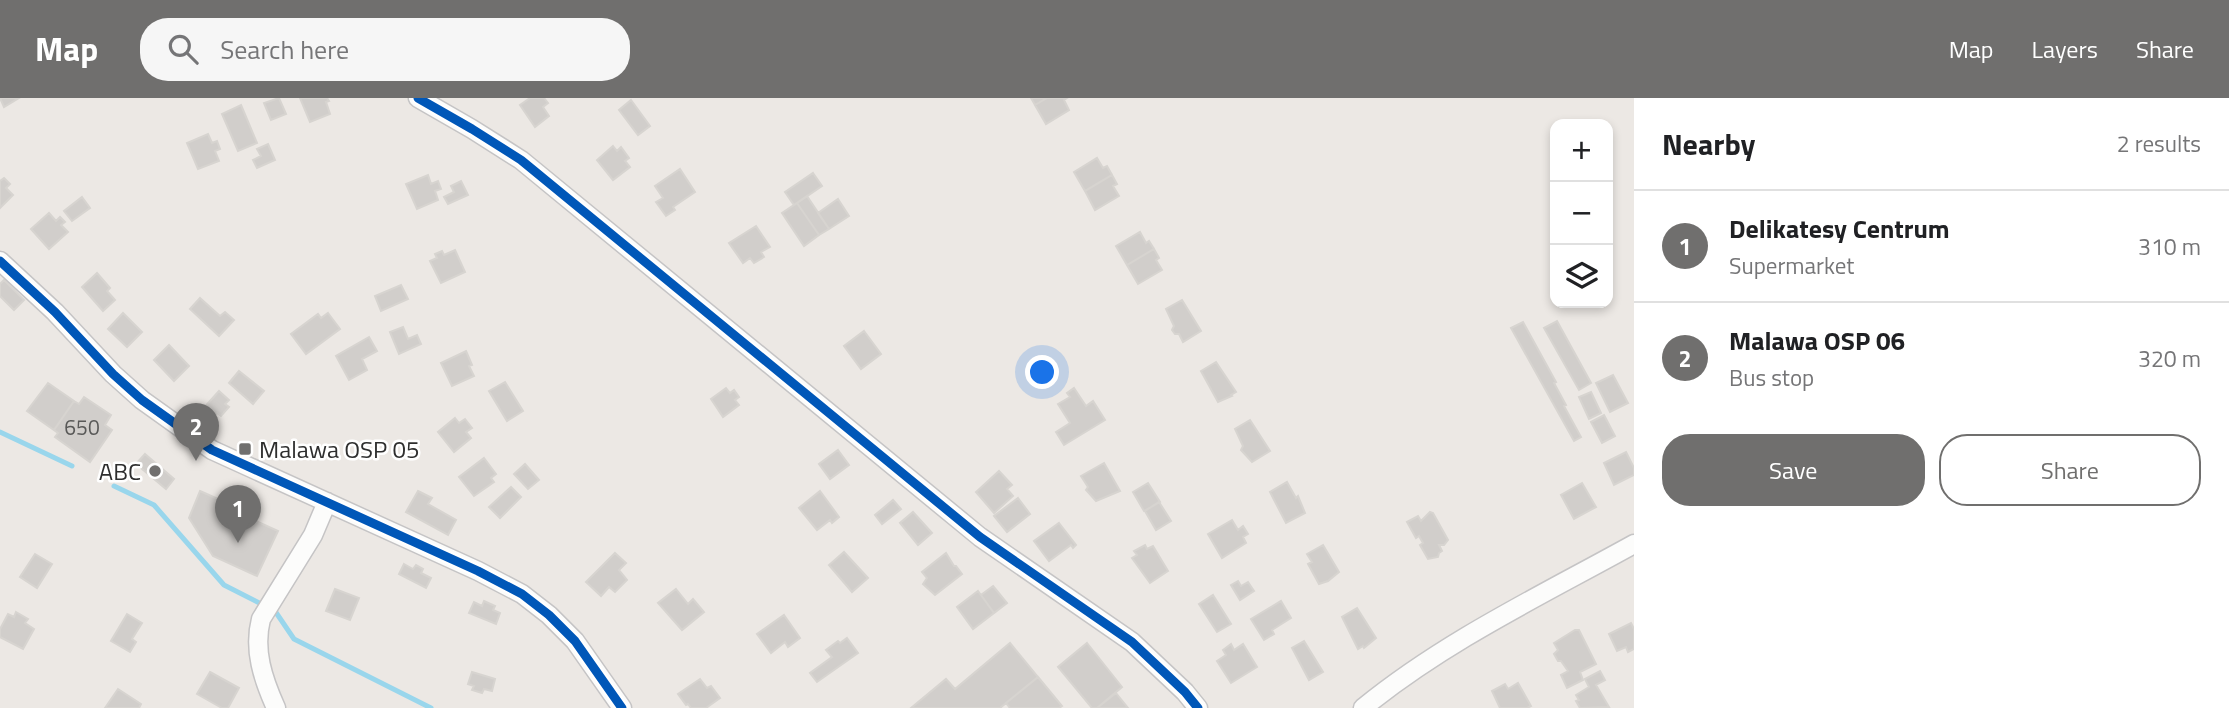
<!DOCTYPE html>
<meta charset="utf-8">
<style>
:root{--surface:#fff;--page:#f6f6f6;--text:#202124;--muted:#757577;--line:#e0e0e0;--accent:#706f6e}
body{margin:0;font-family:"Titillium Web",sans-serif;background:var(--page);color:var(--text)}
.controls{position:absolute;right:21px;top:21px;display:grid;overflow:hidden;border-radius:14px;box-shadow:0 4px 10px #0003}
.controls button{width:63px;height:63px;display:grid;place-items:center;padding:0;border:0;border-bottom:2px solid var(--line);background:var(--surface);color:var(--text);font:35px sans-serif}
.you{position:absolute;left:1043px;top:275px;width:24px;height:24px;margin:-18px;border:5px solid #fff;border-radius:50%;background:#1a73e8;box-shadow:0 0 0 10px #1a73e833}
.badge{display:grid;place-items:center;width:46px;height:46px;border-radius:50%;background:var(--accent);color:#fff;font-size:23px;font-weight:700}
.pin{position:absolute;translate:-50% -58px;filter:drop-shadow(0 2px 4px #0008)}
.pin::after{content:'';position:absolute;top:37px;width:24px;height:21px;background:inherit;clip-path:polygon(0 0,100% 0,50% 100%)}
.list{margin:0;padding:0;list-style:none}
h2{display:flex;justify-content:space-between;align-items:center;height:91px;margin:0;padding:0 28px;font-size:30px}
h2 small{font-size:23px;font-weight:400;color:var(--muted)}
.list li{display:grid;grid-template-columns:46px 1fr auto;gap:21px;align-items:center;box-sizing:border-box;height:112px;padding:0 28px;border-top:2px solid var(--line)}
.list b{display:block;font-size:26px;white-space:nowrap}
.list p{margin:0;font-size:23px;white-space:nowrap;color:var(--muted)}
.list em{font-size:23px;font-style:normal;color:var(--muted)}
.actions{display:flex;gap:14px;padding:21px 28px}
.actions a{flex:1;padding:16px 0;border:2px solid var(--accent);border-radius:28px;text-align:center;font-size:24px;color:var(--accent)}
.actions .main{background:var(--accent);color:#fff}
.icon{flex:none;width:38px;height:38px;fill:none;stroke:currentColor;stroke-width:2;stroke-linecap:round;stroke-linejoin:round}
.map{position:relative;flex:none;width:1634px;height:610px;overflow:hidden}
header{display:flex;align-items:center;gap:42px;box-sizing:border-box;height:98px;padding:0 35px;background:var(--accent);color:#fff}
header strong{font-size:33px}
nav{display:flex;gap:38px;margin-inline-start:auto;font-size:24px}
.search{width:490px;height:63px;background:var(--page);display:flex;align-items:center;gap:18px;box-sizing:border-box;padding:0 24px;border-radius:28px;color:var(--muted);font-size:26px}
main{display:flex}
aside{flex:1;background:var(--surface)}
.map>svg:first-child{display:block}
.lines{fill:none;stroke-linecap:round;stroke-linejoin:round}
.stream{stroke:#99d6ec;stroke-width:5}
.building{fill:#d1cecb;stroke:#d7d4d0;stroke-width:2}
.minor-casing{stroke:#c5c4c5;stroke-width:21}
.minor{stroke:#fcfcfb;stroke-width:18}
.cycleway-casing{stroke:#fff;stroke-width:13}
.cycleway{stroke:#0057b8;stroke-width:9}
.poi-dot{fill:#706f6e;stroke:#fff;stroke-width:2.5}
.labels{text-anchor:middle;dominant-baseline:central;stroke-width:5;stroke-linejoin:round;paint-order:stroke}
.number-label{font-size:21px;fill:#585857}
.poi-label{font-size:24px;fill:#2e2e2e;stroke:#fff;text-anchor:start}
</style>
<header>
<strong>Map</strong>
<div class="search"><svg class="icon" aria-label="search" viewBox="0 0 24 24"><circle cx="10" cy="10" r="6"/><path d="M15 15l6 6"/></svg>Search here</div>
<nav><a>Map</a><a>Layers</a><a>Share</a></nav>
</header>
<main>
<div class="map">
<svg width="1634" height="610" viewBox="0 0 1634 610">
<rect width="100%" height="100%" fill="#ece8e4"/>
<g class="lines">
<path class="stream" d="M0,334L72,368
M114,388L154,407L224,487L275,513L294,541L431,610"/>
</g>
<path class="building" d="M0,0H19L4,9Z
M279,0L286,16L271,22L264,5Z
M300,0H327L329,3L326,4L330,16L310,24Z
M530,0H544L548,5L543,9L549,18L535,29L520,7Z
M1031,0H1047L1035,7Z
M1047,0H1067L1064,2L1069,12L1046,26L1035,7Z
M631,2L650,28L638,37L619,12Z
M241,7L257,45L238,53L222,16Z
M208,36L212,45L217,43L220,51L215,53L219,63L198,71L187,45Z
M268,46L275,62L257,70L253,62L261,58L257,51Z
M613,48L617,53L621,49L629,60L625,63L630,69L613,82L597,62Z
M1097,60L1103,70L1107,68L1112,77L1085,93L1074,74Z
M680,71L695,94L673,109L675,112L666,118L656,104L663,100L655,88Z
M813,75L822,88L794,107L785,94Z
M428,77L431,86L438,83L441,91L435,93L438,102L417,111L406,86Z
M1112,77L1117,86L1113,88L1119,98L1095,112L1085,93Z
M4,80L10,86L6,90L13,97L0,110V83Z
M461,83L468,97L448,106L444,99L454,94L451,88Z
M807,98L829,131L819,137L797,105Z
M82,99L90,110L72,123L64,113Z
M838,101L849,118L829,131L818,115Z
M797,105L819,137L804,148L782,115Z
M49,115L56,123L60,119L65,124L61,127L68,134L49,151L31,131Z
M756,128L770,149L761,154L764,159L754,165L750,160L743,165L729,145Z
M1140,134L1146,145L1149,143L1154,151L1127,167L1116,148Z
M1154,151L1159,160L1156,162L1162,172L1138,186L1127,167Z
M455,152L465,174L441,185L430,163L437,160L435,156L442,153L444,157Z
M97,175L110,190L107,193L115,202L103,213L82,189Z
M4,182L24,202L14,212L0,198V186Z
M401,187L408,201L381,213L375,198Z
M200,200L220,218L225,214L234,222L219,238L190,211Z
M1182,202L1201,233L1183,244L1179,236H1175L1172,232L1174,228L1166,211Z
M123,215L142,234L127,249L108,231Z
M328,215L340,231L306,256L291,236L318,216L321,220Z
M1557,223L1591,285L1579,292L1544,230Z
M1523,224L1556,284L1554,285L1566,307L1564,308L1581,339L1574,343L1511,230Z
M403,229L408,241L417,237L421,246L399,256L390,234Z
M864,233L881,256L861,271L844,248Z
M369,239L377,253L362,261L367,272L349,282L336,258Z
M169,247L189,268L174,283L154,262Z
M466,253L472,267L469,268L474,278L452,288L441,265Z
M1216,264L1236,294L1231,297L1232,298L1218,304L1201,273Z
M239,273L264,293L253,306L229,285Z
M1613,277L1628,305L1610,314L1596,285Z
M505,284L523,313L507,323L489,293Z
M48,285L74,303L54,332L27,313Z
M726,290L730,295L734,292L739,299L735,302L739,307L723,319L711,301Z
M1074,290L1086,308L1093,303L1105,322L1064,347L1056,334L1070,325L1058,306L1070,299L1067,295Z
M219,293L229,302L225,306L229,309L221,318L217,315L211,322L201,313Z
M1591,294L1601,315L1589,321L1579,299Z
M84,299L111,317L105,327L112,332L90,364L55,339L58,335L54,332L74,303L79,306Z
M1604,317L1615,338L1602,345L1591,324Z
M455,320L459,325L465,321L472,330L466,334L471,340L454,354L438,334Z
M1250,322L1270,353L1252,364L1241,352L1243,348L1235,331Z
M838,352L849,367L830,381L819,366Z
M1626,354L1634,370V377L1614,387L1604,365Z
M145,356L174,381L166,391L136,366Z
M484,360L496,376L491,380L494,384L474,398L459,379Z
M1104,365L1120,393L1096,403L1086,392L1088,389L1081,378Z
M525,366L539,382L528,391L514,376Z
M999,373L1012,387L1007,391L1013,398L994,415L976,394Z
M1287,384L1296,400L1298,398L1305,415L1286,425L1270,394Z
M1148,385L1160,404L1144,413L1133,394Z
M1582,385L1596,409L1574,421L1561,397Z
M511,389L521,399L500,420L489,409Z
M200,393L236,409L234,413L278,433L257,478L213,458L189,420Z
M418,393L432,400L428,406L456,422L448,437L406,414Z
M820,393L839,419L832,425L830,422L817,432L799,410Z
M1018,400L1030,416L1007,434L994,418Z
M893,402L901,411L882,426L875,417Z
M1159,404L1171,423L1156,432L1145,413Z
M913,414L932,435L918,447L900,425Z
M1430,414L1433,415L1448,442L1444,447H1439L1442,453L1439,455L1438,459L1428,461L1420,447L1423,445L1419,438L1416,440L1407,424L1418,418L1421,423Z
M1232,422L1238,432L1243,428L1248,436L1243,439L1246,445L1222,460L1208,436Z
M1059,425L1076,447L1073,450L1071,447L1049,463L1034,443Z
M1145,447L1147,451L1153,448L1168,473L1150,485L1132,460L1137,457L1134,453Z
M1323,447L1339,474L1328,483L1319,486L1308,466L1312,464L1307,456Z
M844,454L868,480L852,494L829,467Z
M615,455L626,465L619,472L627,482L615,494L609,489L601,498L586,484Z
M946,455L954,468H956L962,476L935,497L923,486L927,480L922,474Z
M35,456L52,466L37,490L20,479Z
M404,466L413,471L416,467L423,471L421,475L431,480L426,490L399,476Z
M1238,483L1241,488L1248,484L1254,493L1240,502L1231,487Z
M993,488L1007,505L994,515L981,497Z
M335,491L359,500L350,522L326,513Z
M676,491L688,506L693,501L704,514L682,532L658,505Z
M978,493L994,515L973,531L957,509Z
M1213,497L1231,526L1217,534L1199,506Z
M484,503L495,508L493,512L500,515L496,526L469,515L474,504L482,508Z
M1281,503L1291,520L1272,532L1274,536L1264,542L1251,521Z
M1357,510L1376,540L1364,550L1363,548L1358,551L1342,519Z
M16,514L28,521L25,525L34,531L23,551L0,539V531L8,516L14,519Z
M127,516L142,525L132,541L136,544L130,554L111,543Z
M784,517L800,540L788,549L785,544L771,555L757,536Z
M1631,525L1634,531V551L1628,554L1626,549L1617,553L1609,536Z
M1575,532H1579L1596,566L1580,574L1583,582L1567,590L1561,577L1568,573L1561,563H1558L1554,556L1558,552L1554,545Z
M847,540L858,555L817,584L810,575L832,559L826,552L838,543L840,545Z
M1304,543L1323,574L1309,582L1292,550Z
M1010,545L1038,579L1000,610H911L946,581L955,591Z
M1087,545L1122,589L1097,610H1092L1058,569Z
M1231,546L1234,552L1243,546L1257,569L1231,585L1217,563L1226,557L1223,552Z
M1600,573L1605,582L1596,587L1609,609L1580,610L1576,603L1579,602L1576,597L1589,589L1585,581Z
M210,574L239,590L228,610H222L197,596Z
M472,574L495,581L492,593L484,591L482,595L472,592L474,588L468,586Z
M1038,579L1062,608L1059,610H1010L1006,605Z
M700,581L707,590L711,588L720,600L706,610H691L688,606L686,607L678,596Z
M1518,585L1531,608L1527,610H1500L1492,593L1505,586L1508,591Z
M118,591L141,606L139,610H105Z
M1116,595L1128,610H1097Z"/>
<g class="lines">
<g class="minor-casing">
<path id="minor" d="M418,0L472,31L521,62L980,439L1132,544L1185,594L1198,610
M0,163L55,214L113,276L142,302L212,352L478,473L522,496L549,517L575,543L622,610
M276,610C263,581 253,552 261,521L313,437L327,404
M1363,610C1445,543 1542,497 1634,446"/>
</g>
<use href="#minor" class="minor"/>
<g class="cycleway-casing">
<path id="cycleway" d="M418,0L472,31L521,62L980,439L1132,544L1185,594L1198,610
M0,163L55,214L113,276L142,302L212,352L478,473L522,496L549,517L575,543L622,610"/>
</g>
<use href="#cycleway" class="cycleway"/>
</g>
<g class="poi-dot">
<rect x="238" y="344" width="14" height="14" rx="3.5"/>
<circle cx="155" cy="373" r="7"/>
</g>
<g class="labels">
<g class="number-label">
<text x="82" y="329">650</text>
</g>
<g class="poi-label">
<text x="259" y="351">Malawa OSP 05</text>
<text x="141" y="373" text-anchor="end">ABC</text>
</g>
</g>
</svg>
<div class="controls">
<button>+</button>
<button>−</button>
<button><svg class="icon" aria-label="layers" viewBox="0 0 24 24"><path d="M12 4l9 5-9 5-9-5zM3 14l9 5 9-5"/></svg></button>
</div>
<div class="you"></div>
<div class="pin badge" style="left:238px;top:445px">1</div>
<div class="pin badge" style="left:196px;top:363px">2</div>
</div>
<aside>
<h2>Nearby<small>2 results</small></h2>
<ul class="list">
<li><span class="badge">1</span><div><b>Delikatesy Centrum</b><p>Supermarket</p></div><em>310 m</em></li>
<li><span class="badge">2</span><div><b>Malawa OSP 06</b><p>Bus stop</p></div><em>320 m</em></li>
</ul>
<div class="actions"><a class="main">Save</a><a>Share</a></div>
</aside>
</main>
